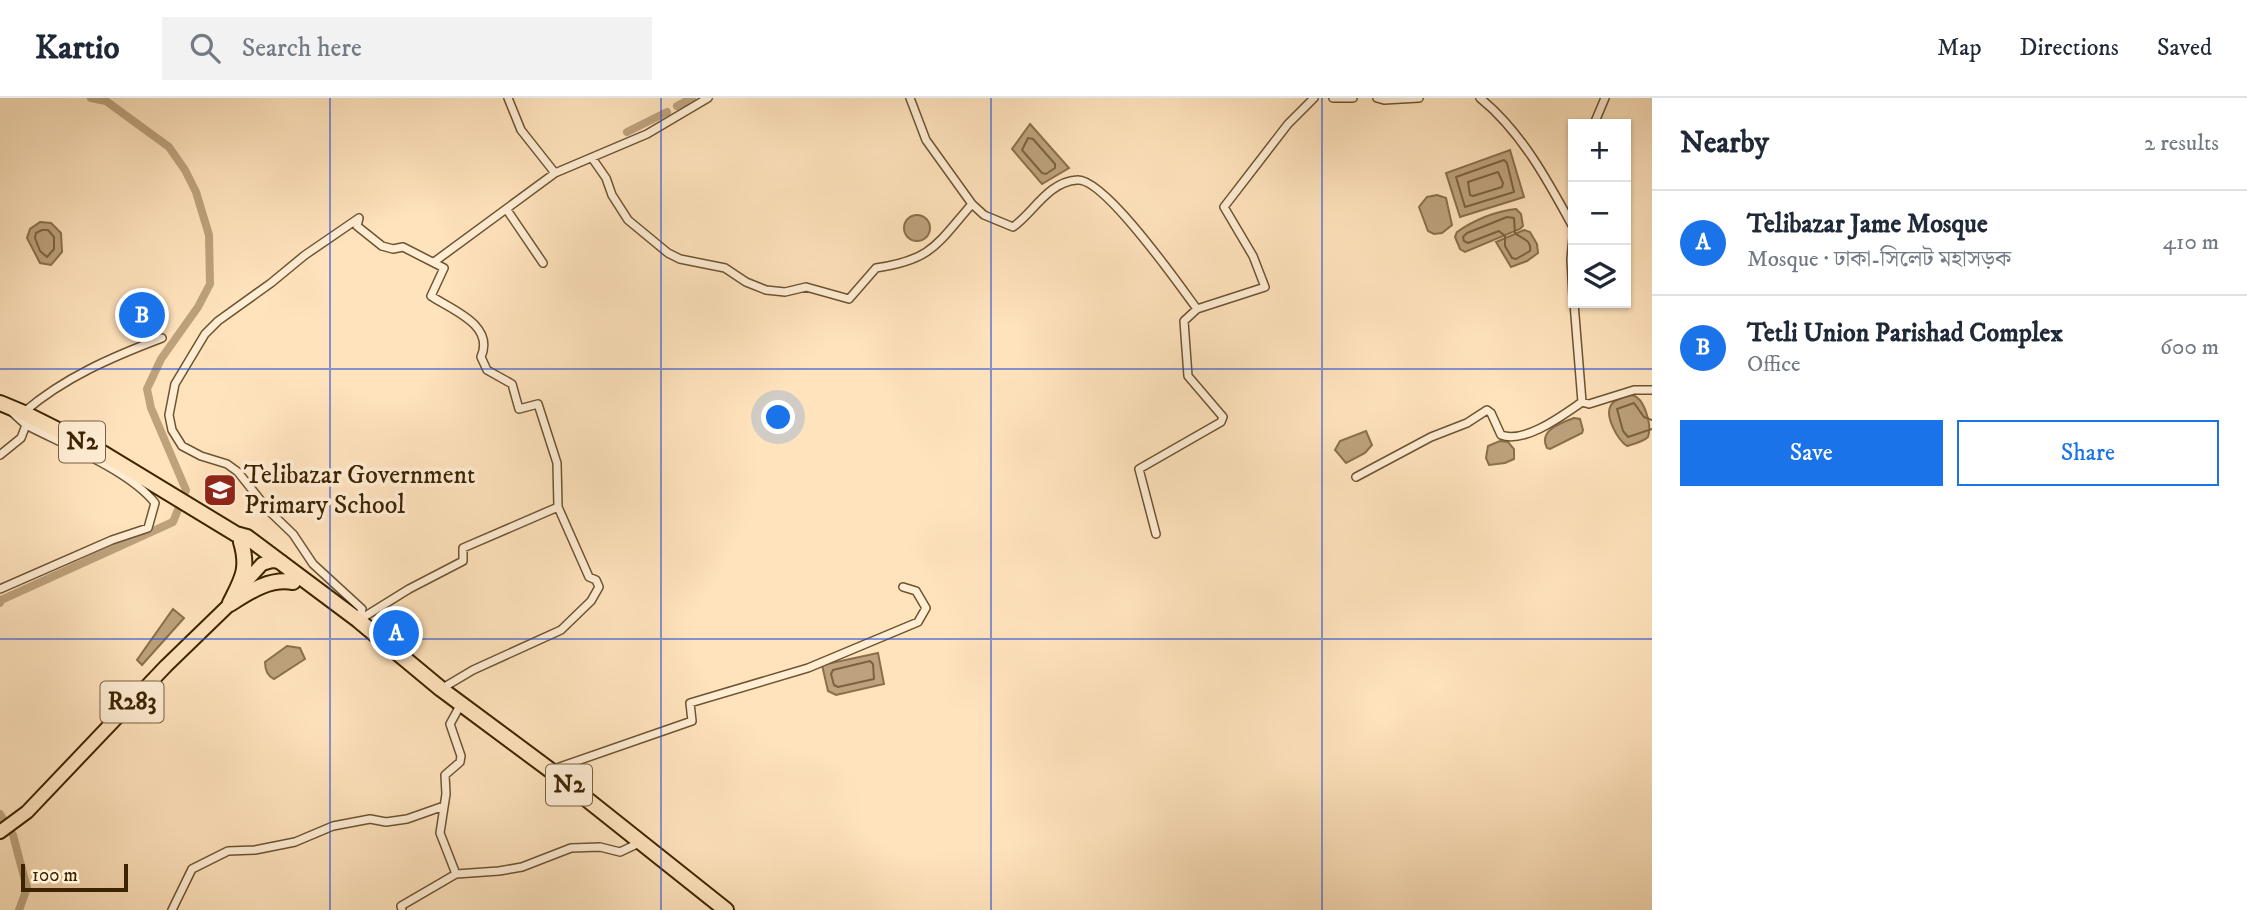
<!DOCTYPE html>
<meta charset="utf-8">
<style>
:root{--surface:#fff;--page:#f2f2f3;--text:#1f2937;--muted:#747a83;--line:#e0e1e3;--accent:#1a73e8}
body{margin:0;font-family:"IM FELL DW Pica","Noto Serif Bengali",serif;background:var(--page);color:var(--text)}
.controls{position:absolute;right:21px;top:21px;display:grid;overflow:hidden;border-radius:0px;box-shadow:0 2px 5px #0004}
.controls button{width:63px;height:63px;display:grid;place-items:center;padding:0;border:0;border-bottom:2px solid var(--line);background:var(--surface);color:var(--text);font:35px sans-serif}
.scale{position:absolute;left:21px;bottom:18px;width:107px;box-sizing:border-box;padding-left:7px;border:4px solid #3c2401;border-top:0;font-size:19px;line-height:24px;white-space:nowrap;color:#3c2401;-webkit-text-stroke:5px #ffedd4;paint-order:stroke}
.you{position:absolute;left:779px;top:320px;width:24px;height:24px;margin:-18px;border:5px solid #fff;border-radius:50%;background:#1a73e8;box-shadow:0 0 0 10px #1a73e833}
.badge{display:grid;place-items:center;width:46px;height:46px;border-radius:50%;background:var(--accent);color:#fff;font-size:23px;font-weight:700}
.pin{position:absolute;translate:-50% -50%;border:4px solid #fff;box-shadow:0 2px 7px #0006}
.list{margin:0;padding:0;list-style:none}
h2{display:flex;justify-content:space-between;align-items:center;height:91px;margin:0;padding:0 28px;font-size:30px}
h2 small{font-size:23px;font-weight:400;color:var(--muted)}
.list li{display:grid;grid-template-columns:46px 1fr auto;gap:21px;align-items:center;box-sizing:border-box;height:105px;padding:0 28px;border-top:2px solid var(--line)}
.list b{display:block;font-size:26px;white-space:nowrap}
.list p{margin:0;font-size:23px;white-space:nowrap;color:var(--muted)}
.list em{font-size:23px;font-style:normal;color:var(--muted)}
.actions{display:flex;gap:14px;padding:21px 28px}
.actions a{flex:1;padding:16px 0;border:2px solid var(--accent);border-radius:0px;text-align:center;font-size:24px;color:var(--accent)}
.actions .main{background:var(--accent);color:#fff}
.icon{flex:none;width:38px;height:38px;fill:none;stroke:currentColor;stroke-width:2;stroke-linecap:round;stroke-linejoin:round}
.map{position:relative;flex:none;width:1652px;height:812px;overflow:hidden}
header{display:flex;align-items:center;gap:42px;box-sizing:border-box;height:98px;padding:0 35px;background:var(--surface);border-bottom:2px solid var(--line)}
header strong{font-size:33px}
nav{display:flex;gap:38px;margin-inline-start:auto;font-size:24px}
.search{width:490px;height:63px;background:var(--page);display:flex;align-items:center;gap:18px;box-sizing:border-box;padding:0 24px;border-radius:0px;color:var(--muted);font-size:26px}
main{display:flex}
aside{flex:1;background:var(--surface)}
.map>svg:first-child{display:block}
.water{fill:#bda27d;stroke:#89704b;stroke-width:2}
.lines{fill:none;stroke-linecap:round;stroke-linejoin:round}
.shore{stroke:#7c633f;stroke-width:2}
.canal{stroke:#bda27d;stroke-width:8}
.street-casing{stroke:#6d5430;stroke-width:10}
.primary-casing{stroke:#3c2401;stroke-width:16}
.highway-casing{stroke:#3c2401;stroke-width:18}
.street{stroke:#ffedd4;stroke-width:7}
.primary{stroke:#ffe3bd;stroke-width:12}
.highway{stroke:#ffe3bd;stroke-width:14}
.grid{fill:none;stroke:#1d4ed8;stroke-width:2;stroke-opacity:0.55}
.labels{text-anchor:middle;dominant-baseline:central;stroke-width:7;stroke-linejoin:round;paint-order:stroke}
.shield{fill:#ffedd4;stroke:#766040;stroke-width:2}
.shield-label{font-size:24px;font-weight:bold;fill:#3c2401}
.poi-label{font-size:26px;fill:#3c2401;stroke:#ffedd4;text-anchor:start}
</style>
<header>
<strong>Kartio</strong>
<div class="search"><svg class="icon" aria-label="search" viewBox="0 0 24 24"><circle cx="10" cy="10" r="6"/><path d="M15 15l6 6"/></svg>Search here</div>
<nav><a>Map</a><a>Directions</a><a>Saved</a></nav>
</header>
<main>
<div class="map">
<svg width="1652" height="812" viewBox="0 0 1652 812">
<rect width="100%" height="100%" fill="#ffe3bd"/>
<filter id="stains"><feTurbulence type="fractalNoise" baseFrequency=".00286" numOctaves="4"/><feColorMatrix values="0 0 0 0 .2 0 0 0 0 .09 0 0 0 0 .02 0 0 0 .5 -.17"/></filter>
<radialGradient id="worn" r=".72"><stop offset=".6" stop-color="#630" stop-opacity="0"/><stop offset="1" stop-color="#630" stop-opacity=".3"/></radialGradient>
<path class="water" d="M1030,26L1069,70L1042,86L1012,51Z
M1510,52L1524,99L1460,119L1446,75Z
M1437,97L1446,100L1452,127L1442,135L1434,136L1428,133L1419,109L1427,99Z
M1516,111L1521,116L1523,128L1520,131L1465,154L1460,151L1455,139L1457,134C1474,122 1496,113 1516,111Z
M904 130a13 13 0 1 1 26 0a13 13 0 1 1-26 0Z
M40,124L51,125L61,135L62,154L51,167L40,165L27,140L30,131Z
M1524,132L1530,134L1537,146L1538,155L1527,163L1511,169L1496,144Z
M1632,297C1645,300 1652,328 1648,339C1643,344 1634,346 1627,348C1618,342 1604,318 1611,307C1615,300 1626,299 1632,297Z
M1574,320L1580,321L1583,332L1582,335L1550,351L1547,350C1538,333 1560,325 1574,320Z
M1366,333L1372,347L1365,355L1346,365L1335,352L1340,343Z
M1500,343L1508,344L1514,351V361L1505,365L1489,367L1486,360L1488,348Z
M173,511L184,520L142,567L137,562Z
M287,548L300,550L305,561L274,581C267,578 265,572 265,564Z
M878,555L884,586L836,597L828,593L822,567Z"/>
<g class="lines">
<path class="shore" d="M1028,40L1033,41L1055,66V70L1046,76L1042,75L1022,52Z
M1504,62L1507,65L1514,94L1465,109L1456,79Z
M1498,74L1503,85L1502,89L1473,98L1470,97L1468,84Z
M1507,119L1514,120L1515,135C1521,141 1532,141 1530,153L1516,161L1512,160L1505,148V138L1499,133L1468,145L1464,143L1463,139L1467,135Z
M42,132H48L54,139V151L47,159L40,153L35,140L36,135Z
M1652,322L1644,319L1634,305L1617,311L1623,333L1628,339L1652,331
M870,563L873,566L874,581L838,589L834,587L831,576L833,572Z"/>
<path class="canal" d="M677,8L692,0
M627,34L667,14
M0,505L1,502L173,424L186,392L151,310L147,291L161,261L198,209L210,186L209,137L196,94L185,72L169,49L106,3L91,0
M0,716L13,737L27,790L19,812"/>
<g class="street-casing">
<path id="street" d="M508,0L521,32L555,75L647,36L708,0
M910,0L926,42L972,106L984,117L1013,129C1034,114 1048,84 1077,82C1104,79 1180,188 1197,211
M1333,0H1353
M1377,0L1384,2L1419,0
M1480,0C1521,33 1548,83 1573,129
M1594,26L1605,0
M592,60L606,80L612,97L628,122L668,155L680,161L725,170L746,184L766,192L785,194L806,189L849,201L876,170C932,162 937,146 972,106
M507,112L543,165
M1573,140L1571,161L1573,199
M434,164L555,75
M1574,205L1582,304L1589,306L1634,292H1652
M24,314C65,279 112,259 162,240
M0,357L21,340L26,327
M1356,379L1431,339L1467,325L1487,312L1491,315L1501,337C1525,346 1563,317 1582,304
M1156,436L1139,371L1221,324L1223,319L1188,278L1184,223L1197,211L1265,189L1253,158L1224,109L1288,26L1314,0
M0,491L112,442L148,430L155,405C129,372 64,347 26,327L13,315
M358,522L362,511L313,466L293,436L269,413L238,374L227,366L201,358L182,348L172,332L169,317L175,286L205,236L218,223L271,185L305,157L359,120L357,128L382,148L393,151L403,149L444,170L431,198C452,212 495,227 481,259L487,272L512,286L519,311L538,306L557,365L558,409L589,479L596,482L599,489L591,503L561,532L473,572L441,591
M359,522L409,491L463,463V450L558,409
M551,672L692,623L690,605L808,570L918,524L926,510L916,493L903,489
M456,776L440,735L446,696L445,677L460,664L461,658L450,626L461,606
M172,812L192,771L228,753L255,752L295,744L333,728L370,721L386,724L407,721L444,708
M402,812L401,808L456,776L499,773L522,769L571,750L600,749L620,754L639,745"/>
</g>
<g class="primary-casing">
<path id="primary" d="M0,734L27,714L166,568L230,506L242,488L262,466L272,463L282,464"/>
</g>
<g class="highway-casing">
<path id="highway" d="M0,305L24,315L96,351L236,436L247,439L358,522L441,591L550,672L726,812
M230,505C242,481 249,471 241,444
M230,506C249,494 269,480 293,484"/>
</g>
<use href="#street" class="street"/>
<use href="#primary" class="primary"/>
<use href="#highway" class="highway"/>
</g>
<path class="grid" d="M330,0V812M661,0V812M991,0V812M1322,0V812M0,271H1652M0,541H1652"/>
<defs>
<g id="school-square" transform="scale(1.75)"><rect x="-9" y="-9" width="18" height="18" rx="4" fill="#8f2418" stroke="#ffedd4"/><path d="M0-5L7-2L0 1L-7-2ZM-4 1L0 2.5L4 1V4Q0 6-4 4Z" fill="#fff"/></g>
</defs>
<g fill-rule="evenodd">
<use href="#school-square" x="220" y="392"/>
</g>
<g class="labels">
<g class="shield">
<rect x="59" y="323.5" width="46" height="41" rx="5"/>
<rect x="100.5" y="583.5" width="63" height="41" rx="5"/>
<rect x="546" y="666.5" width="46" height="41" rx="5"/>
</g>
<g class="shield-label">
<text x="82" y="344">N2</text>
<text x="132" y="604">R283</text>
<text x="569" y="687">N2</text>
</g>
<g class="poi-label">
<text x="244" y="377">Telibazar Government<tspan x="244" dy="30">Primary School</tspan></text>
</g>
</g>
<rect width="100%" height="100%" filter="url(#stains)"/>
<rect width="100%" height="100%" fill="url(#worn)"/>
</svg>
<div class="controls">
<button>+</button>
<button>−</button>
<button><svg class="icon" aria-label="layers" viewBox="0 0 24 24"><path d="M12 4l9 5-9 5-9-5zM3 14l9 5 9-5"/></svg></button>
</div>
<div class="scale">100 m</div>
<div class="you"></div>
<div class="pin badge" style="left:396px;top:535px">A</div>
<div class="pin badge" style="left:142px;top:217px">B</div>
</div>
<aside>
<h2>Nearby<small>2 results</small></h2>
<ul class="list">
<li><span class="badge">A</span><div><b>Telibazar Jame Mosque</b><p>Mosque · ঢাকা-সিলেট মহাসড়ক</p></div><em>410 m</em></li>
<li><span class="badge">B</span><div><b>Tetli Union Parishad Complex</b><p>Office</p></div><em>600 m</em></li>
</ul>
<div class="actions"><a class="main">Save</a><a>Share</a></div>
</aside>
</main>
